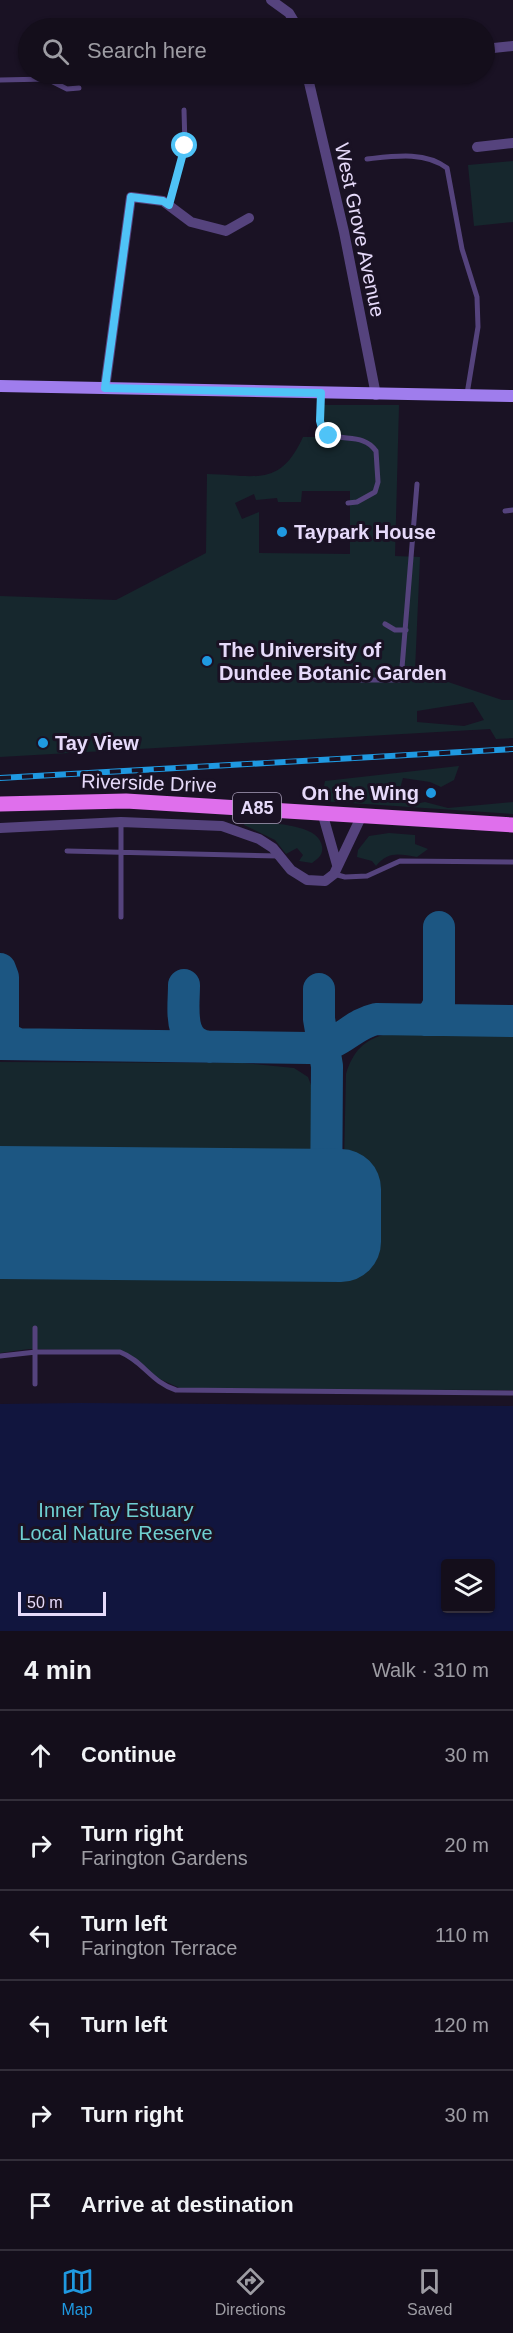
<!DOCTYPE html>
<meta charset="utf-8">
<style>
:root{--surface:#140e1b;--page:#1d1724;--text:#f1f3f6;--muted:#9d9ca3;--line:#332e3a;--accent:#1f99e1}
body{margin:0;font-family:Arial,sans-serif;background:var(--page);color:var(--text)}
.controls{position:absolute;right:18px;bottom:18px;display:grid;overflow:hidden;border-radius:6px;box-shadow:0 2px 4px #0004}
.controls button{width:54px;height:54px;display:grid;place-items:center;padding:0;border:0;border-bottom:2px solid var(--line);background:var(--surface);color:var(--text);font:30px sans-serif}
.scale{position:absolute;left:18px;bottom:15px;width:88px;box-sizing:border-box;padding-left:6px;border:3px solid #e6dafa;border-top:0;font-size:16px;line-height:21px;white-space:nowrap;color:#e6dafa;-webkit-text-stroke:4px #1a1224;paint-order:stroke}
.stop{position:absolute;width:18px;height:18px;margin:-14px;border:4px solid #4fc3f7;border-radius:50%;background:#fff}
.stop.end{background:#4fc3f7;border-color:#fff;box-shadow:0 2px 6px #0008}
.list{margin:0;padding:0;list-style:none}
h2{display:flex;justify-content:space-between;align-items:center;height:78px;margin:0;padding:0 24px;font-size:26px}
h2 small{font-size:20px;font-weight:400;color:var(--muted)}
.list li{display:grid;grid-template-columns:39px 1fr auto;gap:18px;align-items:center;box-sizing:border-box;height:90px;padding:0 24px;border-top:2px solid var(--line)}
.list b{display:block;font-size:22px;white-space:nowrap}
.list p{margin:0;font-size:20px;white-space:nowrap;color:var(--muted)}
.list em{font-size:20px;font-style:normal;color:var(--muted)}
.icon{flex:none;width:33px;height:33px;fill:none;stroke:currentColor;stroke-width:2;stroke-linecap:round;stroke-linejoin:round}
.map{position:relative;flex:none;width:513px;height:1631px;overflow:hidden}
.search{position:absolute;background:var(--surface);box-shadow:0 2px 4px #0004;left:18px;right:18px;top:18px;height:66px;display:flex;align-items:center;gap:15px;box-sizing:border-box;padding:0 21px;border-radius:33px;color:var(--muted);font-size:22px}
.sheet{height:618px;background:var(--surface)}
nav{display:flex;justify-content:space-around;align-items:center;box-sizing:border-box;height:84px;border-top:2px solid var(--line);background:var(--surface);font-size:16px;color:var(--muted)}
nav a{display:grid;justify-items:center;gap:3px}
nav .on{color:var(--accent)}
.map>svg:first-child{display:block}
.green{fill:#16272d;fill-rule:evenodd}
.water{fill:#11153e;fill-rule:evenodd}
.lines{fill:none;stroke-linecap:round;stroke-linejoin:round}
.taxiway{stroke:#1c5682;stroke-width:32}
.runway{stroke:#1c5682;stroke-width:80}
.lane{stroke:#55437d;stroke-width:5}
.street{stroke:#55437d;stroke-width:10}
.secondary{stroke:#9f7ded;stroke-width:12}
.primary{stroke:#df6fec;stroke-width:15}
.rail-casing{stroke:#1f99e1;stroke-width:6}
.rail{stroke:#1a1224;stroke-width:4;stroke-dasharray:11;stroke-linecap:butt}
.route{stroke:#4fc3f7;stroke-width:8}
.poi-dot{fill:#1f99e1;stroke:#1a1224;stroke-width:2}
.labels{text-anchor:middle;dominant-baseline:central;stroke-width:6;stroke-linejoin:round;paint-order:stroke}
.shield{fill:#1a1224;stroke:#a99eba;stroke-width:1.5}
.shield-label{font-size:18px;font-weight:bold;fill:#e6dafa}
.street-label{font-size:20px;fill:#e6dafa;stroke:#1a1224}
.poi-label{font-size:20px;font-weight:bold;fill:#e6dafa;stroke:#1a1224;text-anchor:start}
.park-label{font-size:20px;fill:#6fcfd1;stroke:#1a1224}
</style>
<div class="map">
<svg width="513" height="1631" viewBox="0 0 513 1631">
<rect width="100%" height="100%" fill="#1a1224"/>
<path class="green" d="M513,161V222L474,226L468,165Z
M323,405H399L395,556L420,557L415,671L502,700H513V738L496,739L490,729L0,757V596L116,600L206,553L207,474C255,475 280,488 303,437H322ZM302,491H350V554L259,553V512L242,519L235,503L254,494L256,500L277,498L278,502H301ZM473,702L484,720L464,726L417,722V711Z
M459,766L454,780L441,787L430,782L403,778L399,792L408,796L415,804L425,802L448,808L513,802V814L321,801L325,781Z
M245,821C264,823 315,823 321,843C325,853 319,858 312,863L299,861L303,855L297,848L286,854L275,840L244,825Z
M389,833L415,835V844L428,849L417,857C399,854 388,851 376,866L372,861L357,857L358,850L369,836Z
M386,1034H513V1390L182,1389L153,1376L116,1351L29,1349L0,1353V1243L342,1246L346,1074C353,1051 364,1040 386,1034Z
M0,1062L243,1063L294,1068L308,1077L311,1085C313,1099 313,1113 313,1127C314,1159 314,1179 280,1191L0,1189Z"/>
<path class="water" d="M81,1403L513,1406V1631H0V1404ZM446,1564H490V1608H446Z"/>
<g class="lines">
<path class="taxiway" d="M0,969L3,977V1032L7,1039L18,1044
M184,985C184,1009 177,1044 210,1047
M319,989V1019L327,1066L326,1216
M425,1020L434,1014L439,1004V927
M0,1044L309,1048C342,1046 350,1025 376,1019L513,1021"/>
<path class="runway" d="M0,1186L341,1189V1242L0,1239"/>
<path class="lane" d="M0,80L47,79L67,89L79,88
M367,159C394,156 425,151 447,168L462,249L477,297L478,327L467,394
M169,205L185,146L184,110
M321,393L320,421L323,432C341,443 363,432 376,451L378,482L375,492L357,502L348,503
M505,511L513,510
M385,624L395,630H406
M360,680H401L417,484
M67,851L279,856
M334,874L345,877L367,876L400,861L513,862
M121,917V822
M35,1328V1384
M0,1356L36,1352H120C143,1361 151,1382 176,1390L513,1393"/>
<path class="street" d="M271,0L289,13L298,28
M484,49L513,46
M307,74L344,232L376,395
M477,147L513,143
M105,388L131,197L163,201L191,222L226,231L249,218
M322,812L337,865
M0,828L121,822L222,826L259,839L273,848L291,870L307,880L325,881L334,874L362,815"/>
<path class="secondary" d="M0,386L513,396"/>
<path class="primary" d="M0,804L126,801L513,825"/>
<g class="rail-casing">
<path id="rail" d="M0,778L513,749"/>
</g>
<use href="#rail" class="rail"/>
</g>
<g class="lines">
<path class="route" d="M185,146L169,205L163,201L131,197L105,388L321,393L320,421L323,432L329,436"/>
</g>
<g class="poi-dot">
<circle cx="282" cy="532" r="6"/>
<circle cx="207" cy="661" r="6"/>
<circle cx="43" cy="743" r="6"/>
<circle cx="431" cy="793" r="6"/>
</g>
<g class="labels">
<rect class="shield" x="233" y="793" width="48" height="30" rx="4.5"/>
<g class="shield-label">
<text x="257" y="808">A85</text>
</g>
<g class="street-label">
<text transform="translate(360 230) rotate(78)">West Grove Avenue</text>
<text transform="translate(149 783) rotate(2)">Riverside Drive</text>
</g>
<g class="poi-label">
<text x="294" y="532">Taypark House</text>
<text x="219" y="650">The University of<tspan x="219" dy="23">Dundee Botanic Garden</tspan></text>
<text x="55" y="743">Tay View</text>
<text x="419" y="793" text-anchor="end">On the Wing</text>
</g>
<g class="park-label">
<text x="116" y="1510">Inner Tay Estuary<tspan x="116" dy="23">Local Nature Reserve</tspan></text>
</g>
</g>
</svg>
<div class="controls">
<button><svg class="icon" aria-label="layers" viewBox="0 0 24 24"><path d="M12 4l9 5-9 5-9-5zM3 14l9 5 9-5"/></svg></button>
</div>
<div class="scale">50 m</div>
<div class="stop" style="left:185px;top:146px"></div>
<div class="stop end" style="left:329px;top:436px"></div>
<div class="search"><svg class="icon" aria-label="search" viewBox="0 0 24 24"><circle cx="10" cy="10" r="6"/><path d="M15 15l6 6"/></svg>Search here</div>
</div>
<section class="sheet">
<h2>4 min<small>Walk · 310 m</small></h2>
<ul class="list">
<li><svg class="icon" aria-label="ahead" viewBox="0 0 24 24"><path d="M12 20V5M6 11l6-6 6 6"/></svg><div><b>Continue</b></div><em>30 m</em></li>
<li><svg class="icon" aria-label="right" viewBox="0 0 24 24"><path d="M7 20v-9h11M14 6l5 5-5 5"/></svg><div><b>Turn right</b><p>Farington Gardens</p></div><em>20 m</em></li>
<li><svg class="icon" aria-label="left" viewBox="0 0 24 24"><path d="M17 20v-9H6M10 6l-5 5 5 5"/></svg><div><b>Turn left</b><p>Farington Terrace</p></div><em>110 m</em></li>
<li><svg class="icon" aria-label="left" viewBox="0 0 24 24"><path d="M17 20v-9H6M10 6l-5 5 5 5"/></svg><div><b>Turn left</b></div><em>120 m</em></li>
<li><svg class="icon" aria-label="right" viewBox="0 0 24 24"><path d="M7 20v-9h11M14 6l5 5-5 5"/></svg><div><b>Turn right</b></div><em>30 m</em></li>
<li><svg class="icon" aria-label="arrive" viewBox="0 0 24 24"><path d="M6 21V4h12l-3 4 3 4H6"/></svg><div><b>Arrive at destination</b></div></li>
</ul>
</section>
<nav>
<a class="on"><svg class="icon" aria-label="map" viewBox="0 0 24 24"><path d="M3 6l6-2 6 2 6-2v14l-6 2-6-2-6 2zM9 4v14M15 6v14"/></svg>Map</a>
<a><svg class="icon" aria-label="directions" viewBox="0 0 24 24"><path d="M12 3l9 9-9 9-9-9zM9 14v-3h6M13 9l2 2-2 2"/></svg>Directions</a>
<a><svg class="icon" aria-label="saved" viewBox="0 0 24 24"><path d="M7 4h10v16l-5-4-5 4z"/></svg>Saved</a>
</nav>
